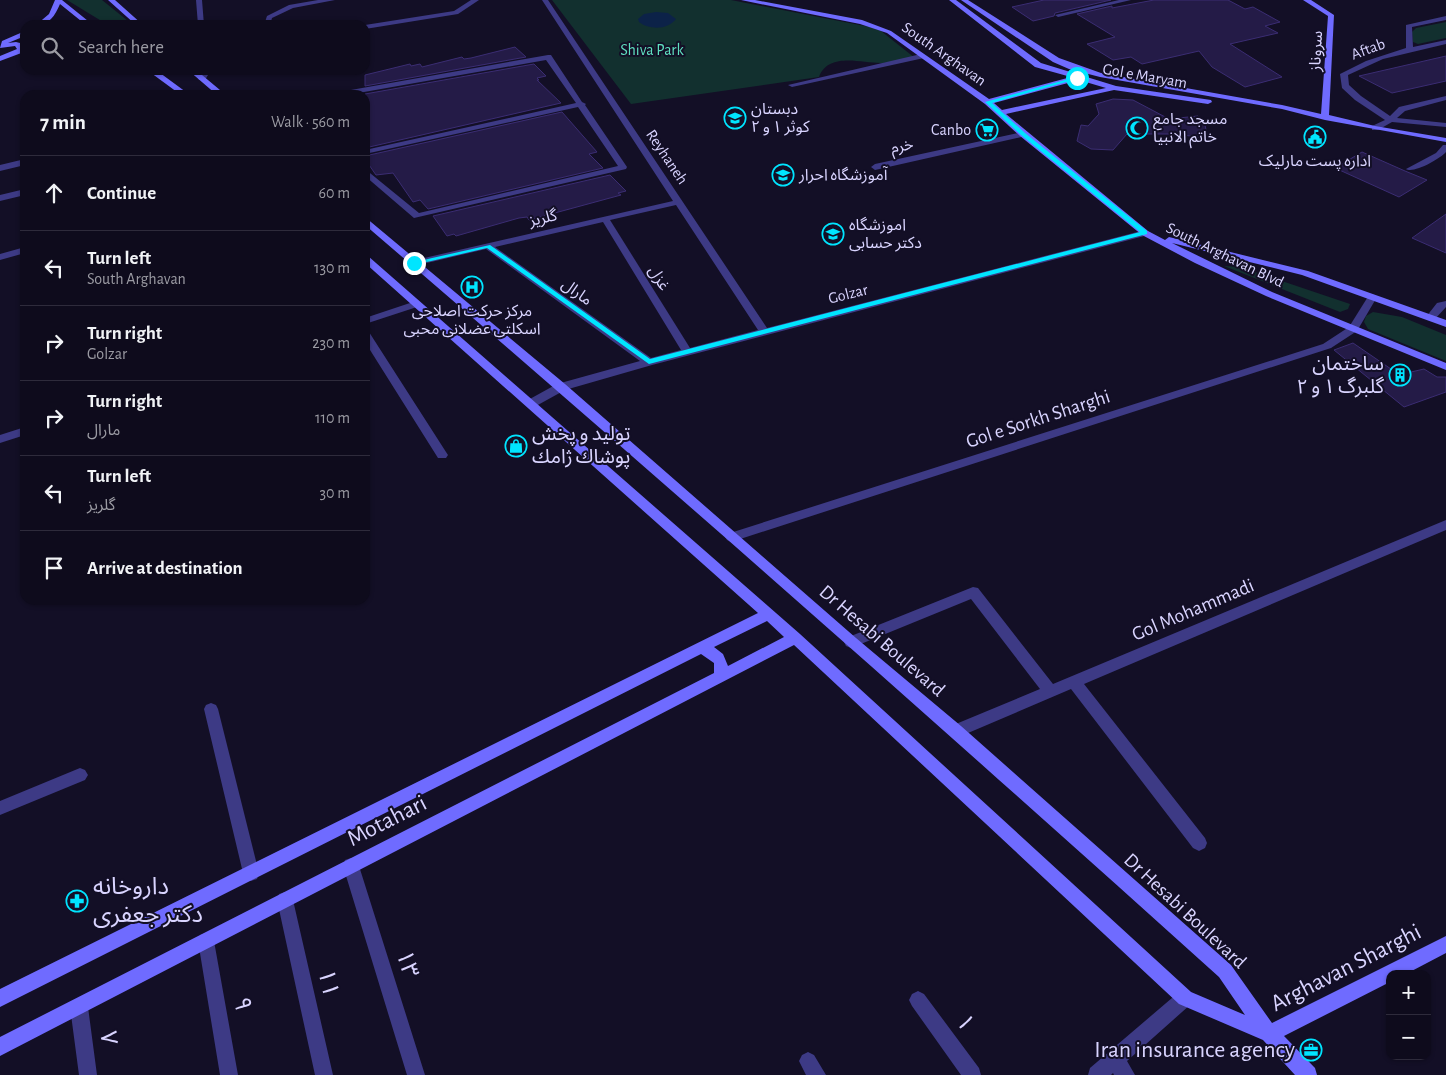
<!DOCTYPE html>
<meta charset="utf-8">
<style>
:root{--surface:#0e0b1c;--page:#1c1929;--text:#f1f3f6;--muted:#9b9ba3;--line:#2e2b3b}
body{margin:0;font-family:"Alegreya Sans","Noto Sans Arabic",sans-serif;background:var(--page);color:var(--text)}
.controls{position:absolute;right:15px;bottom:15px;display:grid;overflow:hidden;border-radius:10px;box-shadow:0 1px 4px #0004}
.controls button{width:45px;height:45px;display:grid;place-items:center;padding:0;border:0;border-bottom:1px solid var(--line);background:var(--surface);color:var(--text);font:25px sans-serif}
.stop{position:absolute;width:15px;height:15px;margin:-11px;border:4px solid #00e5ff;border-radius:50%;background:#fff}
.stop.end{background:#00e5ff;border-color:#fff;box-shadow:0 1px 5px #0008}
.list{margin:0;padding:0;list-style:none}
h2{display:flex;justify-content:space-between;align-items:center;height:65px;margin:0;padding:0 20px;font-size:21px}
h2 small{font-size:16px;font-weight:400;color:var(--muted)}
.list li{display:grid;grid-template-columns:32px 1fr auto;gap:15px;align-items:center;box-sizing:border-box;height:75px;padding:0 20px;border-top:1px solid var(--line)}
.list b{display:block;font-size:19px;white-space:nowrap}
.list p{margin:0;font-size:16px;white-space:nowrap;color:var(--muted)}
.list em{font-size:16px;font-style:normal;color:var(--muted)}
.icon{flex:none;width:28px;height:28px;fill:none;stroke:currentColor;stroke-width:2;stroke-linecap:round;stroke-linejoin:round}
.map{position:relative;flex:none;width:1446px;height:1075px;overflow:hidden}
.search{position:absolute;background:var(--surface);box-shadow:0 1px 4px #0004;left:20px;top:20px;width:350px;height:55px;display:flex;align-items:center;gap:12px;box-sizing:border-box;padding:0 18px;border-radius:15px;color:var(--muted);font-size:19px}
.panel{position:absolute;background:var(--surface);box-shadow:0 1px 4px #0004;left:20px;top:90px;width:350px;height:515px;border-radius:15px}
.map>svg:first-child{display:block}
.green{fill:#12302f}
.water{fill:#0c2248}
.building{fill:#241b47;stroke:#3b2d73}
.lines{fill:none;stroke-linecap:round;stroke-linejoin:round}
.street{fill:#3d3a85;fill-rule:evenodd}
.secondary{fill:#6f6bff;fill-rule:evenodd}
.route{fill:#00e5ff}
.labels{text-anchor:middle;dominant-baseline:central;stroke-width:4;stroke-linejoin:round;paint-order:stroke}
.far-street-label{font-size:16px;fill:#d9d4ff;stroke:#130f26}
.far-park-label{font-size:16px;fill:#5fe0c0;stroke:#130f26}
.far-poi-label{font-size:16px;fill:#d9d4ff;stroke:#130f26;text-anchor:start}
.poi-label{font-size:20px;fill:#d9d4ff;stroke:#130f26;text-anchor:end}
.street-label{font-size:20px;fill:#d9d4ff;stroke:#130f26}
.near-street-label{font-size:24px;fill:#d9d4ff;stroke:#130f26}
.near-poi-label{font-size:24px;fill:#d9d4ff;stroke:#130f26;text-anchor:start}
</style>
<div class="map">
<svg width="1446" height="1075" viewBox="0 0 1446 1075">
<rect width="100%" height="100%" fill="#130f26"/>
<path class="green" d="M67,0H102L133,25H108Z
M552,0H731L870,27L881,31L915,58C905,59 894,62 883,63C863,64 829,51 819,77L631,104Z
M1446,22V38L1418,44L1413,42L1412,32L1416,28Z
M1224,266L1240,267L1350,304L1348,309L1340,312Z
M1373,312L1402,317L1446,335V361L1368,329L1364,322L1366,316Z"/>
<path class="water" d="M656,12L668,13L676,19C668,30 649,30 639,22L638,19L644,14Z"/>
<path class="building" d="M1044,0H1111L1055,13L1054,16L1033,21L1012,7Z
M1154,0H1228L1245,9L1253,7L1280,22L1265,26L1278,33L1230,44L1282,77L1245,87L1212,67L1199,51L1142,64L1131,57L1113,60L1087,44L1115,37L1077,14L1112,6V8Z
M515,47L526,57L365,86V75L410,64L411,66L420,64L422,67L462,57L464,59L471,58Z
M1446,56V81L1392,93L1359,76Z
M534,64L546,76L537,78L539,80H537L561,103L365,148V94Z
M1113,99L1133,100L1169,119L1198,116L1205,125L1208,139L1178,134H1127L1113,150L1091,149L1077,141L1081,125L1088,126L1099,114L1096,104Z
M562,112L597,152L589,154L603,168L428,209L420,200L413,202L393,173L376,175L365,159V156Z
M1362,152L1405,171L1427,180L1399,197L1335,168Z
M610,175L626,191L618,193L621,195L529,220L527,217L519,218L456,236L454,234L447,236L433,216Z
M1446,214V253L1412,238Z
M1353,343L1391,369H1403L1411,372L1424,369L1437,377H1446V392L1404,407L1334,350Z"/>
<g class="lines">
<path class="street" d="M196,0H202L204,25H198Z
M318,0H335L293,8L272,18L270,25H264L267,16L289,5Z
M471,0H479L458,14L365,29V25L454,11Z
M542,0H548L767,328L1145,230L1150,233L1148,235L652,365L565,390L536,406H528L526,403L528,400L557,384L640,361L486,249L414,266L411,265V261L673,201ZM676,205L758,330L690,348L610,220ZM603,222L681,350L651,358L495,247Z
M1119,0H1131L1058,17L1055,15Z
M1446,16V20L1412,27L1413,47L1446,40V44L1383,59L1348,75L1349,85L1361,96L1390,116L1399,107L1446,96V100L1405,111L1397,118L1446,123V127L1392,122L1378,130H1372V126L1385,120L1355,100L1342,88L1340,74L1366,61L1406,48V25Z
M921,54H924V58L792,87L788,85Z
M548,55H551L582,102L586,104L585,105L627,167L626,169L414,218L365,176V169L419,213L618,166L578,107L365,154V150L576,103L546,60L347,95H330L334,93Z
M203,70H211L205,80H199L198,78Z
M1023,132H1026V136L875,170L871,167L875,164Z
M1443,145H1446V152C1440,159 1413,174 1406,169L1436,153Z
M25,159V165L0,171V165Z
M25,189V195L0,201V195Z
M25,247V253L0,260V254Z
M1372,294L1377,297L1357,331L1331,348L731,542L727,540L725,537L727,534L1323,344L1349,327L1369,295Z
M416,301L420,302V306L365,324V318Z
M1446,301V307L1435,319H1427L1426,317L1437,303Z
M365,331L369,332L446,452L448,455L446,458H438L365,342Z
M25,427V435L0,443V435Z
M1446,520V530L1084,684L1205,838L1207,843L1205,848L1199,851L1193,848L1071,689L961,736L956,738L951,736L949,731L951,726L1040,689L971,599L851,648L846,646L844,642L846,638L973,587L978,588L1053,684Z
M211,703L216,705L218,709L259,873L257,879L251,881L245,879L243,873L204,709L206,705Z
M80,768L85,770L88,775L85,780L0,815V801Z
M351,858L357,860L359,866L425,1075H407L343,866L345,860Z
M285,892L291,894L293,900L333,1075H315L277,900L279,894Z
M206,933L212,935L214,941L238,1075H220L198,941L200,935Z
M1185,989L1191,992L1194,998L1191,1004L1127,1061L1135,1075H1114L1113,1073L1111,1075H1088L1090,1068L1179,992Z
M918,991L924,994L979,1068L981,1075H961L912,1006L909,1000L912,994Z
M79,998L85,1001L88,1007L97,1075H79L70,1007L73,1001Z
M808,1052L814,1055L826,1075H806L799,1061L802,1055Z"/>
<path class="secondary" d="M55,0H62L93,25H86L60,4C55,16 49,25 36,25L49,14Z
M108,0H115L143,25H136Z
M741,0H755L862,20L891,31L989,99L1071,77L1035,67L949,0H956L1041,63L1116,86L1211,100L1212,102L1208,104L1114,90L1006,114L1148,231L1165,240L1169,237L1308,271L1446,320V327L1302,275L1172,243L1272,292L1446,363V370L1266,296L1195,263L1142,235L1020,136L985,104L887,33L860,24ZM1079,80L1106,88L1002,110L994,103Z
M961,0H968L1059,58L1101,73L1282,105L1321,114L1328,16L1303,0H1311L1334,15L1329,115L1375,126L1446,138V142L1325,120L1282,109L1100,77L1069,69L1053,62Z
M25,31V36L8,43L16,42L24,44V52L0,61V56L17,49L15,46L0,48L2,41Z
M147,70H156L190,95H181Z
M188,70H196L226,95H217Z
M365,217L565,384L856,638L961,726L1231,965L1272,1023L1446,936V953L1406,974H1390V982L1284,1036L1315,1068L1317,1075H1295L1263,1040L1179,1004L794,645L0,1056V1037L714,673V663L701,654L0,1007V989L758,613L365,263V255L368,256L800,634L1191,992L1245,1015L1219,977C937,723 653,472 365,225ZM767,621L784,637L728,666L723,654L714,647Z"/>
</g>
<path class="route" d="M1076,77L1080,78L992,103L1025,133L1147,231V234L649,364L487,248L414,265L410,263L490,245L650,359L1140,232L1021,135L985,102Z"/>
<defs>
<g id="school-ring" transform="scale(1.125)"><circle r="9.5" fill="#130f26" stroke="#00e5ff" stroke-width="1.5"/><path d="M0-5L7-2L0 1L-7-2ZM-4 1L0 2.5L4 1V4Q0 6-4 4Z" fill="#00e5ff"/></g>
<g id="mosque-ring" transform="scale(1.125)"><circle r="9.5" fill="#130f26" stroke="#00e5ff" stroke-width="1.5"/><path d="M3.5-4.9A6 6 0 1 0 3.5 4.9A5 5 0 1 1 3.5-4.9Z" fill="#00e5ff"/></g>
<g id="supermarket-ring" transform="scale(1.125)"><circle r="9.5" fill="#130f26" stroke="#00e5ff" stroke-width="1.5"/><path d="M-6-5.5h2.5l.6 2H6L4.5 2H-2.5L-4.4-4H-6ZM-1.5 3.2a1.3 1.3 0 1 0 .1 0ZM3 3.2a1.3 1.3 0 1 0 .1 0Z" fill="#00e5ff"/></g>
<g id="civic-ring" transform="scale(1.125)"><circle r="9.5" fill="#130f26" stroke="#00e5ff" stroke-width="1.5"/><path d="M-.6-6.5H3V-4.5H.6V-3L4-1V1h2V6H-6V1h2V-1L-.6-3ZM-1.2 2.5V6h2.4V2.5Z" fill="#00e5ff"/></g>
<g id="hospital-ring" transform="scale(1.125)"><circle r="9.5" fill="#130f26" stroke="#00e5ff" stroke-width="1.5"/><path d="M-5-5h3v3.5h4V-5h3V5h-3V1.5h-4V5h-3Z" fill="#00e5ff"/></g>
<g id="building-ring" transform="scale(1.125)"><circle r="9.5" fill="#130f26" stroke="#00e5ff" stroke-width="1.5"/><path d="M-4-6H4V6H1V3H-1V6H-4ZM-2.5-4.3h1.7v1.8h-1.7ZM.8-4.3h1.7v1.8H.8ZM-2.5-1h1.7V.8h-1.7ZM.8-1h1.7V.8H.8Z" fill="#00e5ff"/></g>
<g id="shop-ring" transform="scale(1.125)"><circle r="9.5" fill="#130f26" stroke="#00e5ff" stroke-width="1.5"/><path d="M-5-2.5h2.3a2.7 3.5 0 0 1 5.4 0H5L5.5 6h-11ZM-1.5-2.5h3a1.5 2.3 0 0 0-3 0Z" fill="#00e5ff"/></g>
<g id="pharmacy-ring" transform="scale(1.125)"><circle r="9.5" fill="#130f26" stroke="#00e5ff" stroke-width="1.5"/><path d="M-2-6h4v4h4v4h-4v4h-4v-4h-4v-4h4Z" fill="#00e5ff"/></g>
<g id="office-ring" transform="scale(1.125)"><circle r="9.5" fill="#130f26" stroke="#00e5ff" stroke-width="1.5"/><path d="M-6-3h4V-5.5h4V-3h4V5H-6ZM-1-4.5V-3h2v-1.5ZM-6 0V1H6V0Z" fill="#00e5ff"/></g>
</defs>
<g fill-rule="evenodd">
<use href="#school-ring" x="735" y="118"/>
<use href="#mosque-ring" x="1137" y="128"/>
<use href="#supermarket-ring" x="987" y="130"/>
<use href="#civic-ring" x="1315" y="137"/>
<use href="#school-ring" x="783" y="175"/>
<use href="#school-ring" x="833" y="234"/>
<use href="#hospital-ring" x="472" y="287"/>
<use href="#building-ring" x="1400" y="375"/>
<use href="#shop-ring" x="516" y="446"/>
<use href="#pharmacy-ring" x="77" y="901"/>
<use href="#office-ring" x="1311" y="1050"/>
</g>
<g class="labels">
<g class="far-street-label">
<text transform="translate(1368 49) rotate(-20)">Aftab</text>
<text transform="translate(1316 51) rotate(-87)">سروناز</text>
<text transform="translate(944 54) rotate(35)">South Arghavan</text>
<text transform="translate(1145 76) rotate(10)">Gol e Maryam</text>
<text transform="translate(902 146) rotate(-12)">خرم</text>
<text transform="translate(667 157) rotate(56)">Reyhaneh</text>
<text transform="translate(543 218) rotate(-13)">گلریز</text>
<text transform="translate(1225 255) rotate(26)">South Arghavan Blvd</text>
<text transform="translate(659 278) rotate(58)">غزل</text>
<text transform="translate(577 292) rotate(36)">مارال</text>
<text transform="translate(848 294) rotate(-14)">Golzar</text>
</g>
<g class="far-park-label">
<text x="652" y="50">Shiva Park</text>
</g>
<g class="far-poi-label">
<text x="751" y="109">دبستان<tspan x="751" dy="18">کوثر ۱ و ۲</tspan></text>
<text x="1153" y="119">مسجد جامع<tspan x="1153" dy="18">خاتم الانبیا</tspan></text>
<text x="971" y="130" text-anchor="end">Canbo</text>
<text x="1315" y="161" text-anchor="middle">اداره پست مارلیک</text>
<text x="799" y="175">آموزشگاه احرار</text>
<text x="849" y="225">اموزشگاه<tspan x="849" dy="18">دکتر حسابی</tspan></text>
<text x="472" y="311" text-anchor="middle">مرکز حرکت اصلاحی<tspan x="472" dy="18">اسکلتی عضلانی محبی</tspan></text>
</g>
<g class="poi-label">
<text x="1384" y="364">ساختمان<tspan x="1384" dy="23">گلبرگ ۱ و ۲</tspan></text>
<text x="532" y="434" text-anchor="start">توليد و پخش<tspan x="532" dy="23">پوشاك ژامك</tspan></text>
</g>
<g class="street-label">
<text transform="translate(1038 419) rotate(-18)">Gol e Sorkh Sharghi</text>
<text transform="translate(1193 610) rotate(-23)">Gol Mohammadi</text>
<text transform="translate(882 641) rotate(41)">Dr Hesabi Boulevard</text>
<text transform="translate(1185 911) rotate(43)">Dr Hesabi Boulevard</text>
</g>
<g class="near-street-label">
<text transform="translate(387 821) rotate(-27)">Motahari</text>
<text transform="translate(407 964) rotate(73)">۱۳</text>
<text transform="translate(1346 968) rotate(-27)">Arghavan Sharghi</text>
<text transform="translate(328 983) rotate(78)">۱۱</text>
<text transform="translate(242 1004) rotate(81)">۹</text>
<text transform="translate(965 1023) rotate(54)">۱</text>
<text transform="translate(108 1038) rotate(83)">۷</text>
</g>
<g class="near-poi-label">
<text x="93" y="887">داروخانه<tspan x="93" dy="28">دکتر جعفری</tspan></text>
<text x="1295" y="1050" text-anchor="end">Iran insurance agency</text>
</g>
</g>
</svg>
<div class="controls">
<button>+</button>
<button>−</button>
</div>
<div class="stop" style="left:1077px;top:78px"></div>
<div class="stop end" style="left:414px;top:263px"></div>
<div class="search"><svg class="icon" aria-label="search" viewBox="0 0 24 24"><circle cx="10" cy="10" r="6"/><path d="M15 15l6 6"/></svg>Search here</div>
<section class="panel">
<h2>7 min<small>Walk · 560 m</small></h2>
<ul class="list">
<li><svg class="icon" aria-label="ahead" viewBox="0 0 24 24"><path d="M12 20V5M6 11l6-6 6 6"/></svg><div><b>Continue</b></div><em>60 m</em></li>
<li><svg class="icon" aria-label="left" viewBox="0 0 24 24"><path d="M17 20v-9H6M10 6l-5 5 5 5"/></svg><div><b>Turn left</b><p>South Arghavan</p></div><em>130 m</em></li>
<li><svg class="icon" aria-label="right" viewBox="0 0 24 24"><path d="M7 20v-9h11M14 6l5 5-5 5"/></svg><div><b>Turn right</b><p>Golzar</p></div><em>230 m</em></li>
<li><svg class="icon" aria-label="right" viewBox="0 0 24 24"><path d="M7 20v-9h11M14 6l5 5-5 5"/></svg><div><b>Turn right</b><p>مارال</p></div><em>110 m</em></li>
<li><svg class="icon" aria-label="left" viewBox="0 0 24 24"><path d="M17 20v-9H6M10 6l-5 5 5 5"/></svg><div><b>Turn left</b><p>گلریز</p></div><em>30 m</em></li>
<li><svg class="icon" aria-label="arrive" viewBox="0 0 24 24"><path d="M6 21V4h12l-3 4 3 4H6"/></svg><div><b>Arrive at destination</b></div></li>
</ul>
</section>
</div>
